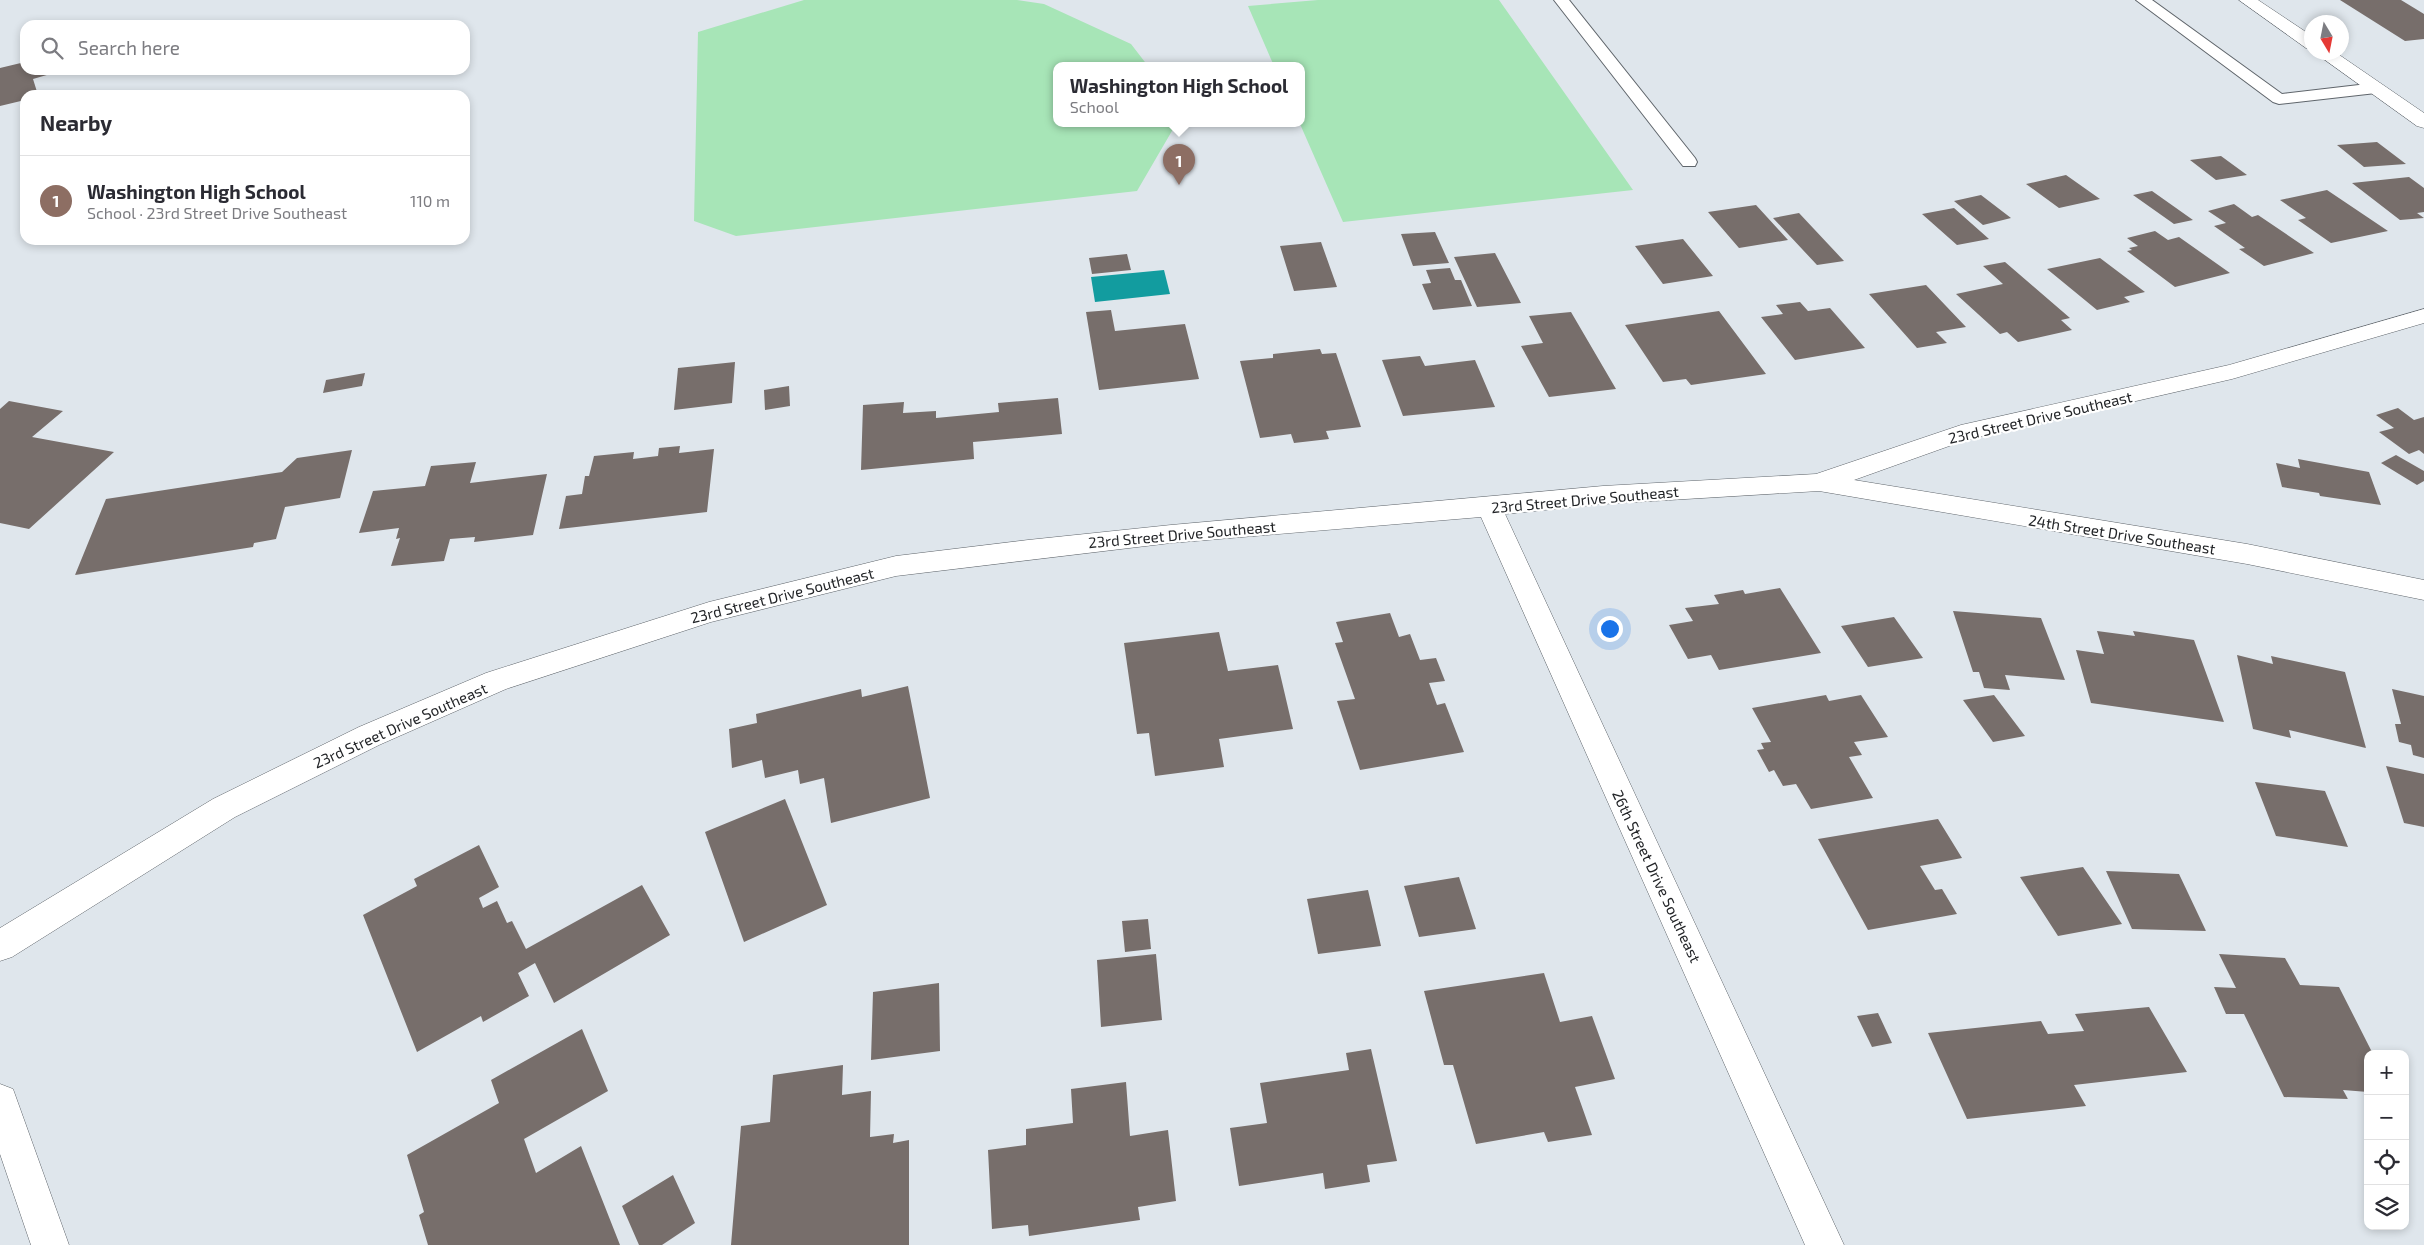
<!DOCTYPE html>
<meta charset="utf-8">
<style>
:root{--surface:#fff;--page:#f2f2f3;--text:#2b2b33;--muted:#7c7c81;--line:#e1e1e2;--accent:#9b56ca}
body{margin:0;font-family:"Exo 2",sans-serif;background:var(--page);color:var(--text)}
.controls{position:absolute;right:15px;bottom:15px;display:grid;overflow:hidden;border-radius:10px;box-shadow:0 2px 8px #0003}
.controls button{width:45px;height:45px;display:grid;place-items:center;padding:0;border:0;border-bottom:1px solid var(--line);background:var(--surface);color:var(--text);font:25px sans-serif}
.compass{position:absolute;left:2304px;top:15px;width:45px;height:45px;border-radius:50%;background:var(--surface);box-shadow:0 2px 8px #0003;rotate:170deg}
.you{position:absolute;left:1609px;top:628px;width:18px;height:18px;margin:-12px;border:4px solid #fff;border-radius:50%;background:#1a73e8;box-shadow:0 0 0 8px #1a73e833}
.badge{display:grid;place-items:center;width:32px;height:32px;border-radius:50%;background:var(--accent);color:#fff;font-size:16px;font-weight:700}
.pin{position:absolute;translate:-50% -41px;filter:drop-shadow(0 1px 2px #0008)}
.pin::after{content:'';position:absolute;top:26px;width:18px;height:15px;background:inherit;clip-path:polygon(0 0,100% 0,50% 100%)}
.popup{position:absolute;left:1053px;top:62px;width:252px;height:65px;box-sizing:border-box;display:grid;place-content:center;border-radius:10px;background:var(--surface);filter:drop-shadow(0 1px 4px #0005);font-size:16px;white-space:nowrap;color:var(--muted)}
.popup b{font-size:19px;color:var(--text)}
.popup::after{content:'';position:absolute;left:50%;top:100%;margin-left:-10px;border:10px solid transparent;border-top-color:var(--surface)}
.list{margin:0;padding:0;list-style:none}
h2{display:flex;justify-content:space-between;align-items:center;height:65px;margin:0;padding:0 20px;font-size:21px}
h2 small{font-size:16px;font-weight:400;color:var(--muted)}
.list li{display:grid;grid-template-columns:32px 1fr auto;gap:15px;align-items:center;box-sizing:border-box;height:90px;padding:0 20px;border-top:1px solid var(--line)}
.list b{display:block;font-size:19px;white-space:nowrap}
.list p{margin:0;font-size:16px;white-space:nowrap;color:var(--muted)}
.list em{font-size:16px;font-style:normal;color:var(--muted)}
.icon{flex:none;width:28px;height:28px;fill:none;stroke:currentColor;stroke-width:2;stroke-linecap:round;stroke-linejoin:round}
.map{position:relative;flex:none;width:2424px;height:1245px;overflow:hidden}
.search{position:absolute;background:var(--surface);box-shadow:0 2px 8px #0003;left:20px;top:20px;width:450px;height:55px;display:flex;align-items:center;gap:12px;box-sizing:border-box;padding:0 18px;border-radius:15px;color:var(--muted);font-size:19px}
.panel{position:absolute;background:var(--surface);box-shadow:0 2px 8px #0003;left:20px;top:90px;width:450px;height:155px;border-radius:15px}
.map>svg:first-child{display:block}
.green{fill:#a7e5b7}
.water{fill:#129c9f}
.building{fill:#776e6b}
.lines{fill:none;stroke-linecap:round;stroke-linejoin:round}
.service-casing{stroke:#5f656b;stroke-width:2}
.minor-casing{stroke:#5f656b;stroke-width:1}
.tertiary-casing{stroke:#5f656b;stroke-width:1}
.service{fill:#fff;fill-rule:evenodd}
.minor{fill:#fff;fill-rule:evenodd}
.tertiary{fill:#fff;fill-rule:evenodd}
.labels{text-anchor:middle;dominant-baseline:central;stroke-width:4.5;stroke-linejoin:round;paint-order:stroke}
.street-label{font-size:15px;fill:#222427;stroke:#fff}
</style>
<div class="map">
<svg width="2424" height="1245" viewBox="0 0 2424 1245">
<rect width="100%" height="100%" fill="#dfe6ec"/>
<path class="green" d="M804,0H1017L1044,4L1131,44L1148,66H1056V124H1176L1137,191L736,236L694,221L698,32Z
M1318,0H1499L1633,190L1343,222L1300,124H1302V66H1274L1248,6Z"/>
<path class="water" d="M1164,270L1170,294L1095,302L1091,277Z"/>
<path class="building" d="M2340,0H2401L2424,14V39L2405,41Z
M25,62V70H56L57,72L33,79L38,95H25V100L0,106V68Z
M2377,142L2406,164L2364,167L2337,145Z
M2221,156L2247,175L2216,180L2190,160Z
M2066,175L2100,199L2059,208L2026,184Z
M2409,177L2424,188V212L2417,213L2424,218L2400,220L2352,183Z
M2327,190L2388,231L2331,243L2298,220L2306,218L2280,200Z
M2152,191L2193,220L2174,224L2133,195Z
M1981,195L2011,218L1983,225L1954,201Z
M2234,204L2252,217L2258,215L2314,253L2264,266L2239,249L2245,248L2214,226L2226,223L2208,211Z
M1756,205L1788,240L1739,248L1708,212Z
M1954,208L1989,239L1957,245L1922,214Z
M1799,213L1844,261L1817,265L1773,218Z
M2155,231L2168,240L2179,237L2230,273L2175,287L2127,251L2132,250L2129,248L2138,246L2127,238Z
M1435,232L1449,263L1413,266L1401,234Z
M1683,239L1713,276L1663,284L1635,246Z
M1321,242L1337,287L1294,291L1280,246Z
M1495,253L1521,303L1477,307L1454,257Z
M1127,254L1131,270L1092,274L1089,258Z
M2100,258L2145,292L2124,297L2130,302L2097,310L2047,269Z
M2005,262L2070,318L2061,320L2072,330L2018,342L2007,332L2000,334L1956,294L2003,284L1983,266Z
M1450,268L1455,280H1461L1472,306L1433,310L1422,284L1431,283L1426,270Z
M1926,285L1966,327L1936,332L1947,343L1917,348L1869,294Z
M1800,302L1808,311L1830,308L1865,348L1795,360L1761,317L1783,314L1776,305Z
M1111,310L1115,331L1185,324L1199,379L1099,390L1086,312Z
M1719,311L1766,374L1691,385L1686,379L1663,382L1625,325Z
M1571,312L1616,389L1549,397L1521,346L1543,343L1529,316Z
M1320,349L1322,354L1336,353L1361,427L1326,431L1329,439L1294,443L1291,434L1260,438L1240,361L1273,358V354Z
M1420,356L1425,366L1475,360L1495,407L1403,416L1382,360Z
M735,362L732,403L674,410L678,368Z
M365,373L362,386L323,393L326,380Z
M789,386L790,406L765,410L764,390Z
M1058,398L1062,434L973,442L974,459L861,470L863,405L904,402L903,413L936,411V418L999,412L998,403Z
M9,401L63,411L32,437L114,452L29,529L0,523V409Z
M2398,408L2414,420L2424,417V454L2419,450L2409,454L2379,432L2394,428L2376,415Z
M680,446L679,453L714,449L707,512L559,529L566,496L582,494L585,476H589L594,456L634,452L633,459L658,456L659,448Z
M352,450L340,498L285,507L276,539L254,543L253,547L75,575L106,499L282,472L297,458Z
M2396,455L2424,471V481L2417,485L2381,463Z
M2298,459L2369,472L2381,505L2320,496L2319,493L2282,487L2276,463L2300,468Z
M476,462L470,483L547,474L533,535L474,542L475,537L450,539L444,561L391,566L400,538L396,539L399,528L359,533L373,491L425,486L431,466Z
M1780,588L1821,653L1719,670L1711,655L1688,659L1669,625L1693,621L1685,608L1719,604L1714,595L1743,590L1745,594Z
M1953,611L2041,618L2065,680L2005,675L2010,690L1984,688L1979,672H1973Z
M1390,613L1399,637L1410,634L1420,660L1436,658L1445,681L1429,683L1437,705L1445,703L1464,752L1360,770L1337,701L1355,699L1335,643L1343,642L1336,622Z
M1894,617L1923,658L1868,667L1841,626Z
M2097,631L2135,636L2133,631L2194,640L2224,722L2091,703L2076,650L2104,654Z
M1219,632L1228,671L1278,665L1293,729L1219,739L1224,767L1155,776L1149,733L1137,734L1124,643Z
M2237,655L2273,664L2271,656L2345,672L2366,748L2289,730L2291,738L2253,729Z
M908,686L930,798L831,823L824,778L800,784L798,770L765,778L762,760L732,768L729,729L757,723L756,714L861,689L862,697Z
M2392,689L2424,696V758L2413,755L2411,745L2399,742L2395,724H2401Z
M1826,695L1829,701L1861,695L1888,737L1854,742L1862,755L1849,757L1873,798L1811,809L1796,784L1783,786L1774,770L1769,772L1757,750L1764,749L1761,743L1771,742L1752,708Z
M1994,695L2025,736L1993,742L1963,700Z
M2386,766L2424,774V827L2404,823Z
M2255,782L2325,791L2348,847L2276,836Z
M785,799L827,905L744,942L705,832Z
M1938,819L1962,858L1920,866L1935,890L1942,889L1957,914L1868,930L1818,839Z
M479,845L499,887L479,898L483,908L497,901L507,923L512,921L526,949L642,885L670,935L554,1003L535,963L518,973L529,996L483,1022L481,1016L417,1052L363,915L417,886L414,879Z
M2083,867L2122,924L2058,936L2020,877Z
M2106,871L2179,874L2206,931L2132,929Z
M1459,877L1476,929L1419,937L1404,886Z
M1368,890L1381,946L1318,954L1307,899Z
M1148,919L1151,949L1125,952L1122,921Z
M1156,954L1162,1020L1101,1027L1097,960Z
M2219,954L2285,958L2300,985L2339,987L2373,1054H2368V1092L2343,1090L2348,1099L2284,1097L2244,1014H2226L2214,987L2236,988Z
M1544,973L1560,1022L1592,1016L1615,1079L1575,1087L1592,1135L1548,1142L1544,1132L1476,1144L1453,1065H1444L1424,991Z
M939,983L940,1051L871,1060L873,992Z
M2149,1007L2187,1072L2074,1085L2086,1106L1967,1119L1928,1033L2041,1021L2048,1034L2084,1031L2075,1014Z
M1878,1013L1892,1043L1872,1047L1857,1016Z
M582,1029L608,1091L524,1139L536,1173L581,1146L620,1245H428L419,1215L424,1212L407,1155L499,1103L491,1080Z
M1371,1049L1397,1161L1367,1165L1370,1182L1325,1189L1323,1173L1239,1186L1230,1128L1267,1123L1260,1083L1349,1070L1346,1053Z
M843,1065L842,1095L871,1091L870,1137L894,1134L893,1143L909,1140V1245H731L741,1126L770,1122L773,1075Z
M1126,1082L1130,1136L1168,1130L1176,1201L1138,1207L1140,1220L1029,1236L1028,1225L992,1229L988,1150L1026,1145V1129L1073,1123L1071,1089Z
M673,1175L695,1223L662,1245H639L622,1206Z"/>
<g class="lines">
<g class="service-casing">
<path id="service" d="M1554,0H1569L1695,158L1697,162L1695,166H1683Z
M2136,0H2152L2282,94L2376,83L2384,88L2376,93L2279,104L2273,102Z"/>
</g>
<g class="minor-casing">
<path id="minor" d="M2424,309V323L2232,379L1966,440L1854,480L2247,544L2424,580V600L2247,564L1819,491L1603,504L1505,514L1844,1245H1805L1481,517L1171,543L896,576L711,622L506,689L379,745L235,817L12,957L0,961V928L213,799L359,727L486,673L709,602L896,556L1028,540L1171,525L1603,486L1816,474L1961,425L2229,365Z
M0,1084L13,1089L69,1245H31L0,1154Z"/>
</g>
<g class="tertiary-casing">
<path id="tertiary" d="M2239,0H2258L2312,36V49L2306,48Z
M2314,52H2335L2424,113V128L2417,126Z"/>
</g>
<use href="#service" class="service"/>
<use href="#minor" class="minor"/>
<use href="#tertiary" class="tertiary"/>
</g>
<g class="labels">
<g class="street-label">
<text transform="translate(2040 417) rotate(-13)">23rd Street Drive Southeast</text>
<text transform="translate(1585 499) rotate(-5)">23rd Street Drive Southeast</text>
<text transform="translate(1182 534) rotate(-5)">23rd Street Drive Southeast</text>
<text transform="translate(2122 534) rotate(9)">24th Street Drive Southeast</text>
<text transform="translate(782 595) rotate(-14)">23rd Street Drive Southeast</text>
<text transform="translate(400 725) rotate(-24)">23rd Street Drive Southeast</text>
<text transform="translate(1657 876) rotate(65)">26th Street Drive Southeast</text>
</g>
</g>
</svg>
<div class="controls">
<button>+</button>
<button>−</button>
<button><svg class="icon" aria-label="locate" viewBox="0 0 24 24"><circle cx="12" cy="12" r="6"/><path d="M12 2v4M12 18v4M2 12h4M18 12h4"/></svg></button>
<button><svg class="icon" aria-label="layers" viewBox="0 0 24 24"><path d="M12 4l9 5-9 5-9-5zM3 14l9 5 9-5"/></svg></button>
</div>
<svg class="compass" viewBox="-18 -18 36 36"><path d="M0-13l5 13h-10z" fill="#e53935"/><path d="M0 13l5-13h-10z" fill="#7c7c81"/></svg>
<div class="you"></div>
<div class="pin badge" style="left:1179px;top:185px;background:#8d6e63">1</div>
<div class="popup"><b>Washington High School</b>School</div>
<div class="search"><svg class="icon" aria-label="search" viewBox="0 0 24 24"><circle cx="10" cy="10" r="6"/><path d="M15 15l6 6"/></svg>Search here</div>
<section class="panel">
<h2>Nearby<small></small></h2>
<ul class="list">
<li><span class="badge" style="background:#8d6e63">1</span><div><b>Washington High School</b><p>School · 23rd Street Drive Southeast</p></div><em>110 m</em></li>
</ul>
</section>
</div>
